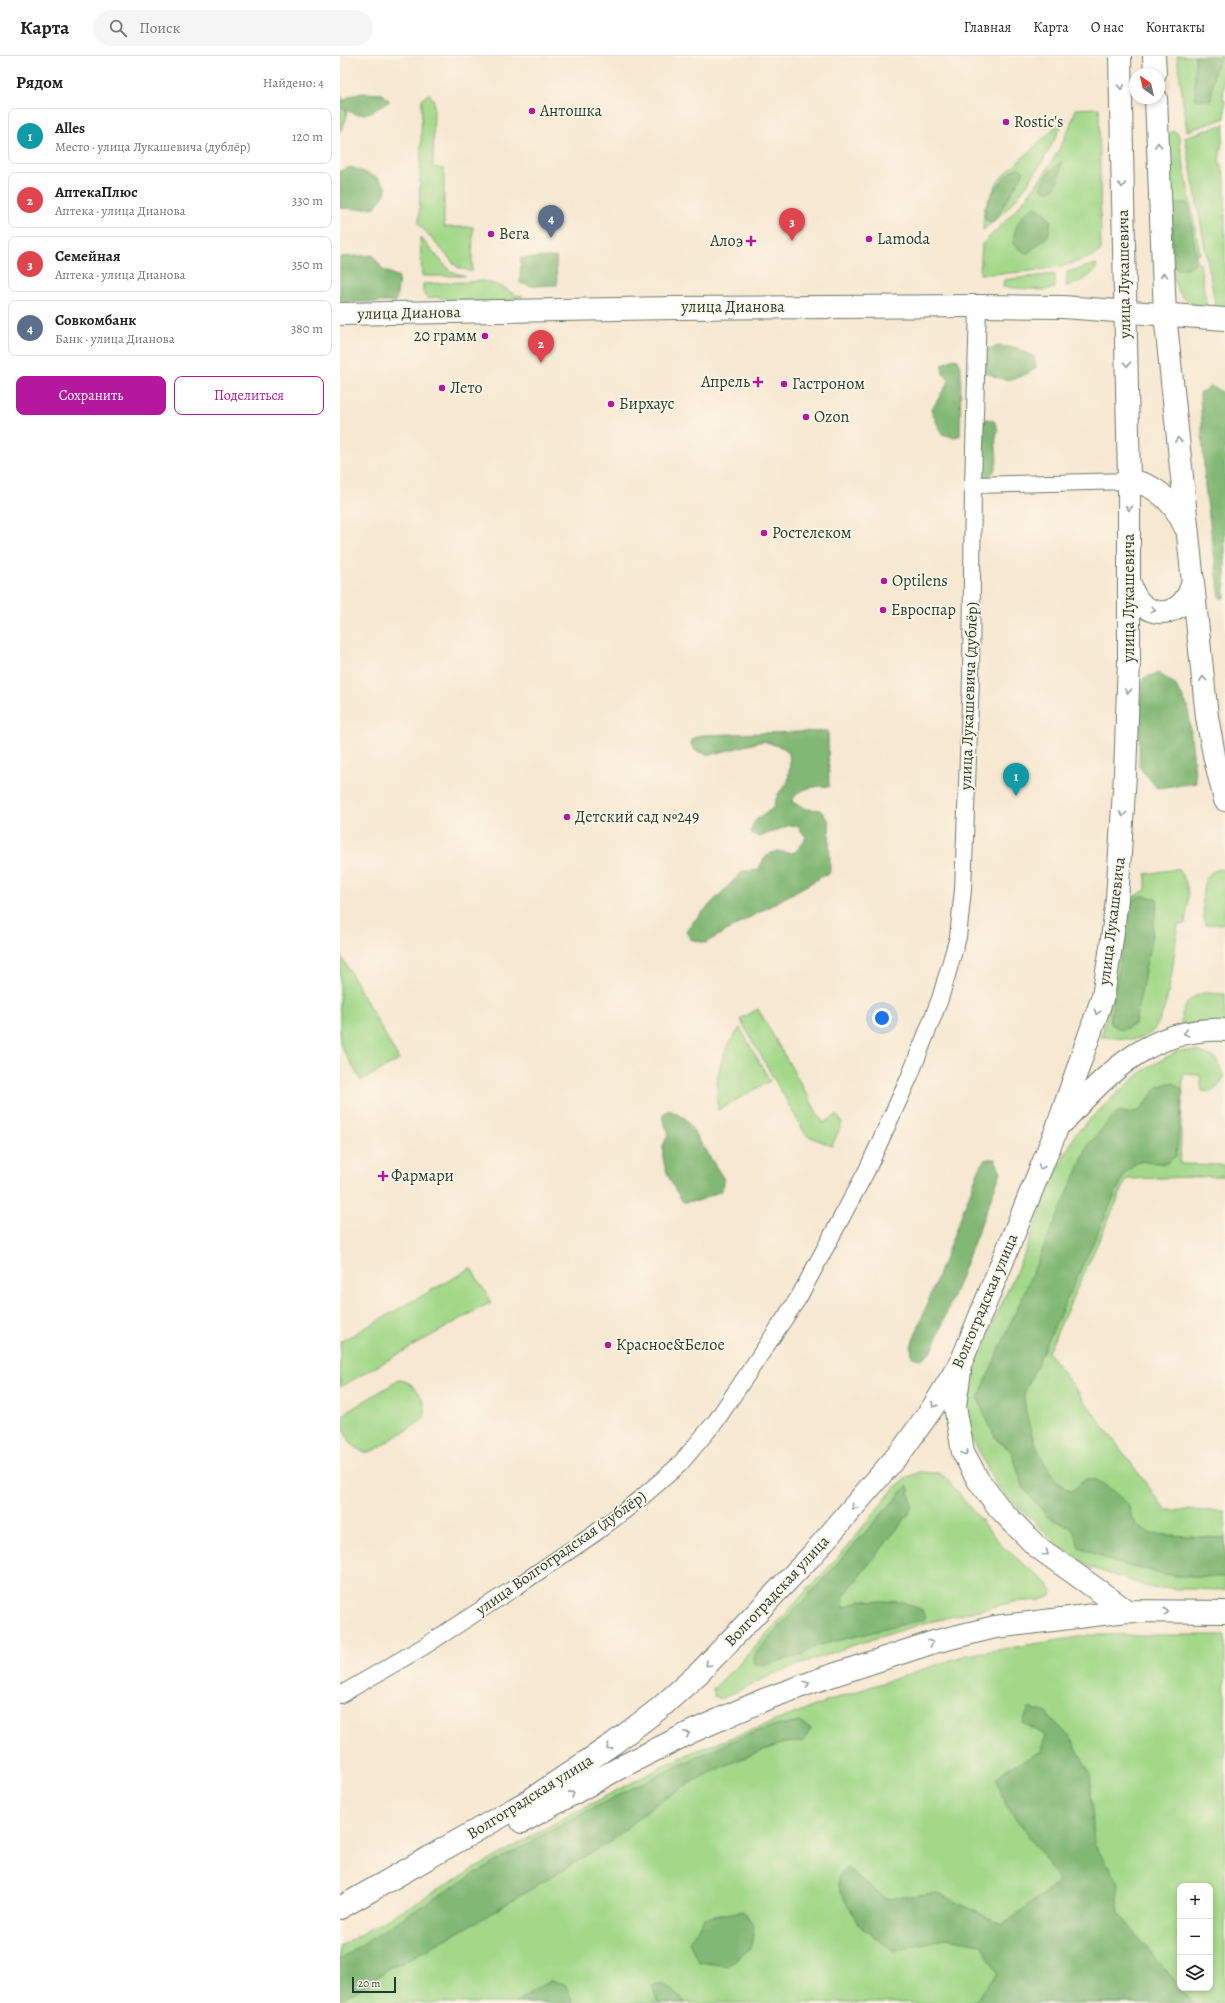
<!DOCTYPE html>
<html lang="ru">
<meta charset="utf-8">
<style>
:root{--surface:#fff;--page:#f6f6f6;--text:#222;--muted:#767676;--line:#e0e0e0;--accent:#b5179e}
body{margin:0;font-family:Alegreya,serif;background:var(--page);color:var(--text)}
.controls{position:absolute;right:12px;bottom:12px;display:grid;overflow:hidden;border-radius:8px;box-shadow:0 2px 6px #0003}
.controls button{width:36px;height:36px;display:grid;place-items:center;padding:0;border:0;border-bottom:1px solid var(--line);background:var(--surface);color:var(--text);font:20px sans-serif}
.compass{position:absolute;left:789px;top:12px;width:36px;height:36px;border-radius:50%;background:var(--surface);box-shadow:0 2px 6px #0003;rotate:326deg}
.scale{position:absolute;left:12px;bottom:10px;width:44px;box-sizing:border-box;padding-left:4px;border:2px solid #1f3d34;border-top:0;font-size:11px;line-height:14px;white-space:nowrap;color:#1f3d34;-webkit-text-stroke:3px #fcf5e5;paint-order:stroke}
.you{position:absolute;left:542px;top:962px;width:14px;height:14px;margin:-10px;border:3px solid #fff;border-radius:50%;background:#1a73e8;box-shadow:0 0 0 6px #1a73e833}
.badge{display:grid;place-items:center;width:26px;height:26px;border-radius:50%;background:var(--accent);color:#fff;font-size:13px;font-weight:700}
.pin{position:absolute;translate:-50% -33px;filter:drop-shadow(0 1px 2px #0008)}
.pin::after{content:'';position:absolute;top:21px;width:14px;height:12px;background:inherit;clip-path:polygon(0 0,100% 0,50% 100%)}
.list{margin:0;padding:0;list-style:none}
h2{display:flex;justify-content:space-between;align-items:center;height:52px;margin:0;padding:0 16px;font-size:17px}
h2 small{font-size:13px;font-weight:400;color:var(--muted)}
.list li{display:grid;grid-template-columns:26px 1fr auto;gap:12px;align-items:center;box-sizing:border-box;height:56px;margin:0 8px 8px;padding:0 8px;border:1px solid var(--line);border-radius:8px}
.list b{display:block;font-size:15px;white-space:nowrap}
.list p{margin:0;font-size:13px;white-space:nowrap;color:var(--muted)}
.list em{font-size:13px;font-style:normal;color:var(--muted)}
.actions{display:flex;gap:8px;padding:12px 16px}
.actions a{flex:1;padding:9px 0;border:1px solid var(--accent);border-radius:8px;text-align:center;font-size:14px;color:var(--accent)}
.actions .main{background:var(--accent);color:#fff}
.icon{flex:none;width:22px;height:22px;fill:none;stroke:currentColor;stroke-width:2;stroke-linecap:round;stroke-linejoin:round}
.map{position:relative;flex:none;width:885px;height:1947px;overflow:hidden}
header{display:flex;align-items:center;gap:24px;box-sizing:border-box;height:56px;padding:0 20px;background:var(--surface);border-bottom:1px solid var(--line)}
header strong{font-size:19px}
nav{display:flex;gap:22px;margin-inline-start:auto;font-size:14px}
.search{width:280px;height:36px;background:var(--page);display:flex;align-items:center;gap:10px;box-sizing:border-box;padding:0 14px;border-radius:22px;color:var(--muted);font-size:15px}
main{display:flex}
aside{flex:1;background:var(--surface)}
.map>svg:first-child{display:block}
.green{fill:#a3d889;stroke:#618a5e;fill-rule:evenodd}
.forest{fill:#82b875;stroke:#507a54}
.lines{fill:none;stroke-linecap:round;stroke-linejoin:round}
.minor-casing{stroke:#6b796b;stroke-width:18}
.secondary-casing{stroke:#6b796b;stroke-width:24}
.primary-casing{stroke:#6b796b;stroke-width:24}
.minor{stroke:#fff;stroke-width:16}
.secondary{stroke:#fff;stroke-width:22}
.primary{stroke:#fff;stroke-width:22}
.oneway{stroke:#8f9e9a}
.poi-dot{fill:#b5179e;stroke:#fcf5e5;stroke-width:1.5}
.labels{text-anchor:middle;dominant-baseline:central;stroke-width:3.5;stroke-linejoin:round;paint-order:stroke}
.poi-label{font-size:16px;fill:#1f3d34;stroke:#fcf5e5;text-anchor:start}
.street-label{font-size:16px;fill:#1f3d34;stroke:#fcf5e5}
</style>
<header>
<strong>Карта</strong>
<div class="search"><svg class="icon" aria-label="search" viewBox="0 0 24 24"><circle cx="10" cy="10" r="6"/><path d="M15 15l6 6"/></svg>Поиск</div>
<nav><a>Главная</a><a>Карта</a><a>О нас</a><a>Контакты</a></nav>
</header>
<main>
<aside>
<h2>Рядом<small>Найдено: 4</small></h2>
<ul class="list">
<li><span class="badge" style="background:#0f9aa8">1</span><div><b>Alles</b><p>Место · улица Лукашевича (дублёр)</p></div><em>120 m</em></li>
<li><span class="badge" style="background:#e0444e">2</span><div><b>АптекаПлюс</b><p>Аптека · улица Дианова</p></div><em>330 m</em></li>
<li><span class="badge" style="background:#e0444e">3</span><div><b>Семейная</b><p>Аптека · улица Дианова</p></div><em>350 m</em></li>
<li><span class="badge" style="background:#5c6f8a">4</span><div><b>Совкомбанк</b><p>Банк · улица Дианова</p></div><em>380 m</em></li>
</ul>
<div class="actions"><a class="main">Сохранить</a><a>Поделиться</a></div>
</aside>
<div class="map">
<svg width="885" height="1947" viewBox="0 0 885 1947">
<rect width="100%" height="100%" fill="#fcf5e5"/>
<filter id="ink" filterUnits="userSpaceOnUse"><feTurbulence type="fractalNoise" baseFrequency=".025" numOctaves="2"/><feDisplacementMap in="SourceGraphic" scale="8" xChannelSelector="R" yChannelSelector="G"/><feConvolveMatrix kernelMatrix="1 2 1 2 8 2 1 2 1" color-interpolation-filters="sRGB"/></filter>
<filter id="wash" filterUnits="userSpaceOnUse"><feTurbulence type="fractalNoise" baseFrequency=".012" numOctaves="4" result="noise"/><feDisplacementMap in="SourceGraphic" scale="16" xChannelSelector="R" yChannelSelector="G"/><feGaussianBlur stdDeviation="0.9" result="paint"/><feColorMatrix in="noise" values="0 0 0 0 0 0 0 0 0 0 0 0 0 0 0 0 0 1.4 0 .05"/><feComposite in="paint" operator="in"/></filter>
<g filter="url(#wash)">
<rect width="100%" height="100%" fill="#f7e8d1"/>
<path class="green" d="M837,0H885L883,44H885V62L847,75Z
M89,37L94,45L93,111L104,113V171H133L132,216L117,211L79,168L82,43Z
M0,38C8,50 9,64 0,75Z
M759,52L761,195C736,213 671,218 640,218L642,188C682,151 719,107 736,53Z
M726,61C706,102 681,146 643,174L644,153L658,125Z
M885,68L879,104L885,123V254L876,252L845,81Z
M834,75L838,78L860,198L831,201L828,77Z
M80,181L110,215L125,220H82Z
M860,207L867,253C838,245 836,235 831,208Z
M757,208C755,221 736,228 726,230L727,216Z
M715,218V232L704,234L663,231L664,224Z
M143,225L163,231L175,239L183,240L155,248L94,241L88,243L83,236V228Z
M837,813C853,829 848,848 845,868L838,869C834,893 830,971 806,980C793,986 775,981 761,981L768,954L788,844L806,834V818Z
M880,813L885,815V867L865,869C863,850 856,818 880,813Z
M0,898L59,1004L21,1025L0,988Z
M864,937L885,938V969L841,972C841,954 845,942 864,937Z
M418,953L483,1067L497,1059L502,1067L492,1090L466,1079L400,963Z
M400,972L430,1025L378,1054C373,1024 381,996 400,972Z
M838,995H857L876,1002L884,1022C877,1032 874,1038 862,1035L860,1019L843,1018L840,1108L885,1109V1120L787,1123L708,1296L826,1454L885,1455V1534L812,1532L749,1511L721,1491L704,1476L690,1461L669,1444L654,1425L628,1373L625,1348L629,1320L685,1196L714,1121L736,1077L776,1038L808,1011Z
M131,1212L151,1246L0,1331V1286Z
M59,1324C76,1324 94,1354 80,1366L33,1395C17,1402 0,1376 3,1361L8,1355Z
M580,1416L598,1417L604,1420L663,1491L709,1529L712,1535L711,1540L700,1544L673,1546L581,1568L517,1588L433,1618L381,1643L373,1640V1633L410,1596L505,1493L554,1432L568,1421Z
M750,1579H885V1947H0V1890L220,1764L345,1699L491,1644L626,1599ZM840,1830H870V1932H840Z"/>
<path class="forest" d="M855,0H883L874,14L871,45L855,43Z
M22,37L43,38L50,45C30,57 23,64 2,52L0,47L10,40Z
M721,106C720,119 721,129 708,136L701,132C704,120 711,113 721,106Z
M11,111L38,122L47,132L44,139L35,151L19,153L0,152V115Z
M678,111L684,116L658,159L652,166L645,164C644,143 661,123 678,111Z
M840,147H846L849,151L857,204C852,211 846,213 837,214L834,209L831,152L835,148Z
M694,150L705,157L711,165L708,180L687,198L673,188C674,168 680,162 694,150Z
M33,199L43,214L59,221L56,246H0V201Z
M216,201L217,229L192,230L180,227L181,202Z
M659,290L677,292L694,301L696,312C676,325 667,328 645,316L643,304L648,293Z
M613,303L618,304L621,314L620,380L613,381L602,378L591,354C599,344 602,334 610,324L603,318L602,309Z
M870,330L881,335L885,350V542H880L865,430L860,337Z
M647,363L654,365L658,374C650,392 667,411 645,423L639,420L640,366Z
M818,617L835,628L848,651L856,727L817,732L799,711L800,645L804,622Z
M488,675L489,731C477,729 456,732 452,746L466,753L480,754L489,765L490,816L365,887L350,883L346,875L350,869L403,815L418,814C421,808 425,799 432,797C452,792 451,807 466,781L457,770L450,769L419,781L411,777L412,770L416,764L433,752L438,738L448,726L450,705L449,698L444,692L423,685L370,699L356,695L351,689L353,682L362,679Z
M802,840L816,842L818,846L795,968L782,974L771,968L770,964L790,846Z
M828,1027H834L843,1035L836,1100L825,1108L799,1105L785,1117L684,1337C684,1365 703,1422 731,1435C737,1432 739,1427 745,1424C755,1417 781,1442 789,1449L790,1456L796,1468L811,1478L885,1482V1521L834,1520L775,1507L739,1491L733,1473L708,1461L684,1433L672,1397L668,1392L657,1384L647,1366L638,1342L749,1088L775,1058L780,1055L786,1057L799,1055L817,1032Z
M329,1054L345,1062L383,1122L384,1128L381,1135L358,1145L343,1146C333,1131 321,1111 323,1092C323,1087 327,1082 329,1077L323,1065V1058Z
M647,1103H655L661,1116L592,1295L581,1303L572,1301L571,1290L641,1108Z
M568,1429L572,1450L569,1458L509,1533L503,1542L504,1552L521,1544L563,1546L582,1554L585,1563L477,1590L460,1600L423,1609L413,1607L415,1598Z
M689,1652L705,1656L731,1682L750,1717L754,1788L779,1827L777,1844L779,1857L852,1947H626L637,1943L657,1917L641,1888L605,1882L554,1895L519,1869L500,1836L498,1820L507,1812L546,1843L598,1837L663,1869L719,1826L706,1804L666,1749L656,1723L666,1713L702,1695L705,1679L683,1667Z
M459,1666L471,1673L463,1686L444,1687L421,1695L384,1710L346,1729L310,1752L271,1785L140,1864L75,1900L51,1911L14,1937L0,1944V1903C108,1831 220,1765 338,1710C379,1691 415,1671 459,1666Z
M403,1855L414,1871L411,1892L387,1910L359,1906L349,1886L364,1862Z
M210,1924L225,1928L233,1947H174Z
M323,1927L346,1947H318L312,1929Z"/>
</g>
<g filter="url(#ink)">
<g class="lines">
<g class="minor-casing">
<path id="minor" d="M633,429L789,425
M0,1639L83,1591L176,1531L254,1478L301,1442L339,1409L376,1365L459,1241L527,1114L569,1022L600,943L618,881L623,834L631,622L633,429L638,250"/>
</g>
<g class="secondary-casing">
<path id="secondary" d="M0,258L334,252L638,250L723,251L885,263"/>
</g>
<g class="primary-casing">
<path id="primary" d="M814,0L815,18
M816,42L825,258L867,661L874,699L885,744
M789,425C816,427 835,448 845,471
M790,527C800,568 847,565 853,523
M724,1065C768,1015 813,971 885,974
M620,1315L615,1350L623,1396L638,1424L660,1453L696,1490L787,1555
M182,1766L281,1711L351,1676L426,1643L481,1623L594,1586L655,1571L787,1555L885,1556
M0,1852L190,1744L274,1687L320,1652L360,1616L472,1499L563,1393L593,1351L622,1304L716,1075L763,940L771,891L777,843L785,719L789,604V425L780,0"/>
</g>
<use href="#minor" class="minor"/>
<use href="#secondary" class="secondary"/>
<use href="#primary" class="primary"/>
</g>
<defs><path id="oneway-chevron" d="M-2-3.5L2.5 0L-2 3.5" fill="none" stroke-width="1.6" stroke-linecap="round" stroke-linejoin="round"/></defs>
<g class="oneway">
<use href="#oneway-chevron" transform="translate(781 31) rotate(89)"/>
<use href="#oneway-chevron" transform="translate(818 89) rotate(-93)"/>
<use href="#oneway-chevron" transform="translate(782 129) rotate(89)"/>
<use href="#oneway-chevron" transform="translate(824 219) rotate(-93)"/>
<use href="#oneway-chevron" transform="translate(787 308) rotate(89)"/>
<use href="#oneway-chevron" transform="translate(838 384) rotate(-96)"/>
<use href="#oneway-chevron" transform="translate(789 452) rotate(90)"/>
<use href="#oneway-chevron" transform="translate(813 554) rotate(17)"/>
<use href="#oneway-chevron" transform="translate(863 623) rotate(-96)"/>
<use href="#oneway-chevron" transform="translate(788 635) rotate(92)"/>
<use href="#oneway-chevron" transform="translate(783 758) rotate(94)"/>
<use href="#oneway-chevron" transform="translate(757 956) rotate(108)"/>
<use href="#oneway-chevron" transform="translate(846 977) rotate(169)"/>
<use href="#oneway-chevron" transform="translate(701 1111) rotate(112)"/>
<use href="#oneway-chevron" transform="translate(594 1349) rotate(123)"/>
<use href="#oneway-chevron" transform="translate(625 1397) rotate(68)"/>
<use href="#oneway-chevron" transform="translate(514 1451) rotate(131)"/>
<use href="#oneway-chevron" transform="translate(706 1497) rotate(35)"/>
<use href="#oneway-chevron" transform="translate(826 1556) rotate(1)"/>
<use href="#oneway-chevron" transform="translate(591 1587) rotate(-17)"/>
<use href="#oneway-chevron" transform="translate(368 1608) rotate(134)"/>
<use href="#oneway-chevron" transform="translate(467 1628) rotate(-20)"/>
<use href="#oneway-chevron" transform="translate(347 1678) rotate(-26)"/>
<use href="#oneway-chevron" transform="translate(269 1691) rotate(145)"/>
<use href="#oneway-chevron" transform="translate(232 1738) rotate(-29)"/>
</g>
</g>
<g class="poi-dot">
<circle cx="192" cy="55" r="4"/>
<circle cx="666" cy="66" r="4"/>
<circle cx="151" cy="178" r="4"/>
<circle cx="529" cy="183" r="4"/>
<path d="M409 179h4v4h4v4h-4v4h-4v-4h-4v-4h4z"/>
<circle cx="145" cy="280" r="4"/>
<path d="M416 320h4v4h4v4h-4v4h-4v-4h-4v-4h4z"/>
<circle cx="444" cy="328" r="4"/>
<circle cx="102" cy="332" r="4"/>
<circle cx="271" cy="348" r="4"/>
<circle cx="466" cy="361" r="4"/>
<circle cx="424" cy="477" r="4"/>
<circle cx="544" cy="525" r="4"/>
<circle cx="543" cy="554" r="4"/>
<circle cx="227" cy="761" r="4"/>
<path d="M41 1114h4v4h4v4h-4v4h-4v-4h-4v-4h4z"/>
<circle cx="268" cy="1289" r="4"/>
</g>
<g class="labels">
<g class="poi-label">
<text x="200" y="55">Антошка</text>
<text x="674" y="66">Rostic's</text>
<text x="159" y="178">Вега</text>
<text x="537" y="183">Lamoda</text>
<text x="403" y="185" text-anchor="end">Алоэ</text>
<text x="137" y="280" text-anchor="end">20 грамм</text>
<text x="410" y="326" text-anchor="end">Апрель</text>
<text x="452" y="328">Гастроном</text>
<text x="110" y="332">Лето</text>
<text x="279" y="348">Бирхаус</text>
<text x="474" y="361">Ozon</text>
<text x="432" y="477">Ростелеком</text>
<text x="552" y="525">Optilens</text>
<text x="551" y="554">Евроспар</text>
<text x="235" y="761">Детский сад №249</text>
<text x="51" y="1120">Фармари</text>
<text x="276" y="1289">Красное&amp;Белое</text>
</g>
<g class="street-label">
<text transform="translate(784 218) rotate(-91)">улица Лукашевича</text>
<text x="393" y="251">улица Дианова</text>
<text transform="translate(69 257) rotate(-1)">улица Дианова</text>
<text transform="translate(789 542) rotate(-90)">улица Лукашевича</text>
<text transform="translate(629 640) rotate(-88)">улица Лукашевича (дублёр)</text>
<text transform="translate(772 865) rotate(-83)">улица Лукашевича</text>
<text transform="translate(645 1245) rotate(-67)">Волгоградская улица</text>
<text transform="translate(221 1497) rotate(-35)">улица Волгоградская (дублёр)</text>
<text transform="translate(437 1535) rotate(-47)">Волгоградская улица</text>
<text transform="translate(190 1741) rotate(-32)">Волгоградская улица</text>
</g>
</g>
</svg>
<div class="controls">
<button>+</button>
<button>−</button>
<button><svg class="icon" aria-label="layers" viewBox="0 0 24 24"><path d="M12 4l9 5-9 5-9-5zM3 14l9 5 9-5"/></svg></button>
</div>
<svg class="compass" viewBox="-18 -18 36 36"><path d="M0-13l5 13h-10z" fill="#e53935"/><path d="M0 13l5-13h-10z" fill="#767676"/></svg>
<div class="scale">20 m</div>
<div class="you"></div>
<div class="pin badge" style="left:676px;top:740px;background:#0f9aa8">1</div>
<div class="pin badge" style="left:201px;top:307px;background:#e0444e">2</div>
<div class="pin badge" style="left:452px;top:185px;background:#e0444e">3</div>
<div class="pin badge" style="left:211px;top:182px;background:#5c6f8a">4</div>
</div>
</main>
